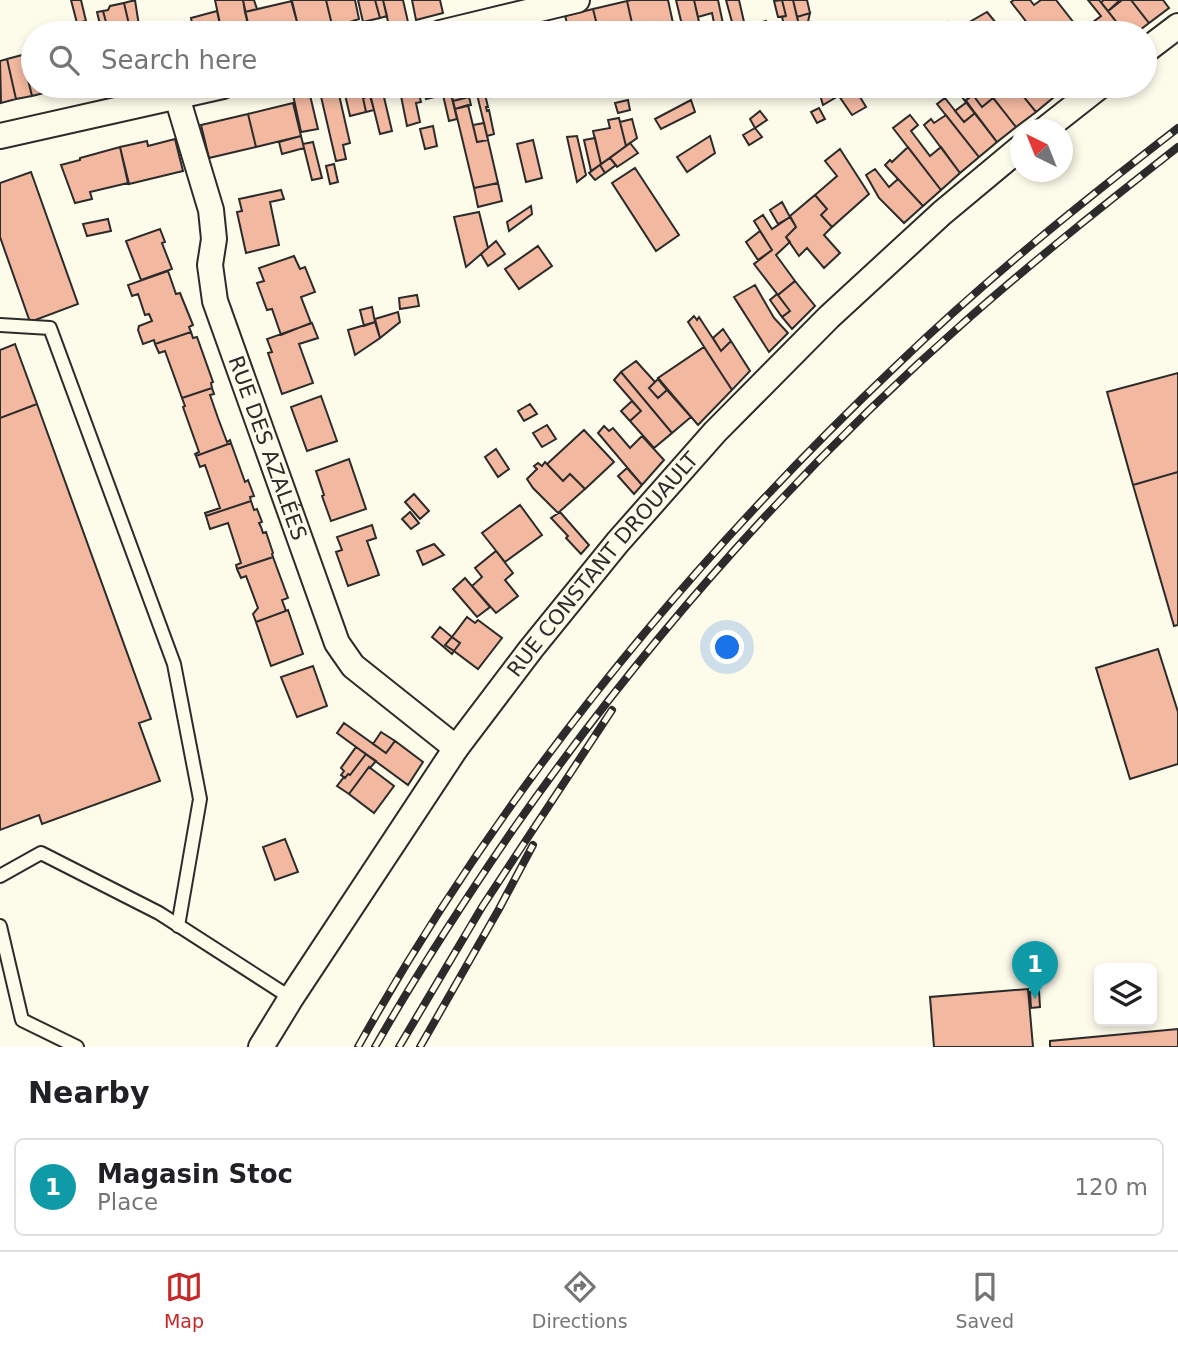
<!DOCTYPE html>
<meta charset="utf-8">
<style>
:root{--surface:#fff;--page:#f6f6f6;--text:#202124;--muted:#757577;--line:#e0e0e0;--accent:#c62828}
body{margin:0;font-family:"DejaVu Sans",sans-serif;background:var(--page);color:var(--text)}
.controls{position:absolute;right:21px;bottom:21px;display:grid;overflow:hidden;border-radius:10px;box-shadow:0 4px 10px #0003}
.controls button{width:63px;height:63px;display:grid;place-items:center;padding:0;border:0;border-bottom:2px solid var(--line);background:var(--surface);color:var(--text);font:35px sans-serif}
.compass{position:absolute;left:1010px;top:119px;width:63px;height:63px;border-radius:50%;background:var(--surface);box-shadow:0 4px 10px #0003;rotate:317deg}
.you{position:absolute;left:728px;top:648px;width:24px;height:24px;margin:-18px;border:5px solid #fff;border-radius:50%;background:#1a73e8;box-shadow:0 0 0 10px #1a73e833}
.badge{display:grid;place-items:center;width:46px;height:46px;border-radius:50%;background:var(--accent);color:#fff;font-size:23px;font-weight:700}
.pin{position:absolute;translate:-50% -58px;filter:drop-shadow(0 2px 4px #0008)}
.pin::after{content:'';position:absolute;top:37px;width:24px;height:21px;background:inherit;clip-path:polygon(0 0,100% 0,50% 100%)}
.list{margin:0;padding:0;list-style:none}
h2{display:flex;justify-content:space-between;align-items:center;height:91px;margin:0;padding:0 28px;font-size:30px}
h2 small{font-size:23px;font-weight:400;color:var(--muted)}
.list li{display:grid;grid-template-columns:46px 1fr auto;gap:21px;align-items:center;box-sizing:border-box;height:98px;margin:0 14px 14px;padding:0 14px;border:2px solid var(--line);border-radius:10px}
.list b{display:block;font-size:26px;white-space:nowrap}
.list p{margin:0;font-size:23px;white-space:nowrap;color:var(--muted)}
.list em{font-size:23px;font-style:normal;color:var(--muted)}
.icon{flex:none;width:38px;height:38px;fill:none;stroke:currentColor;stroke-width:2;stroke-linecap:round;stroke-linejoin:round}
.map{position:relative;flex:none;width:1178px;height:1047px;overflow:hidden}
.search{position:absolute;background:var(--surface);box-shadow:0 4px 10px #0003;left:21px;right:21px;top:21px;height:77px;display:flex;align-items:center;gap:18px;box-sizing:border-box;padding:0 24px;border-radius:38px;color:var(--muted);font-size:26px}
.sheet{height:203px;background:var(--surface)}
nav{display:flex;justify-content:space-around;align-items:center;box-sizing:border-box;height:98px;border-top:2px solid var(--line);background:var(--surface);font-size:19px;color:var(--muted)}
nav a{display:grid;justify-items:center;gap:4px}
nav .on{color:var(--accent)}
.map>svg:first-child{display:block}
.building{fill:#f2b8a0;stroke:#2b2b2b;stroke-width:2}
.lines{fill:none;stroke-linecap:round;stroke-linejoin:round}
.lane-casing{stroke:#2b2b2b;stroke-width:16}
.street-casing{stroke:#2b2b2b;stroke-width:28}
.lane{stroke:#fdfbea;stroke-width:12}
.street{stroke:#fdfbea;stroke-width:24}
.rail-casing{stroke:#2b2b2b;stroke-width:8}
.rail{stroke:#fdfbea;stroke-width:5;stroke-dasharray:16;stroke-linecap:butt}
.labels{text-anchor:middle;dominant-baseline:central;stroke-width:5;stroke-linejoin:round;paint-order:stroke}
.street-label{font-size:21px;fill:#2b2b2b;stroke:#fdfbea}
</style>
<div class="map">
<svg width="1178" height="1047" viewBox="0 0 1178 1047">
<rect width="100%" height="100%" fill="#fdfbea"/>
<path class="building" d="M71,0H81L86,21L77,23Z
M135,0L140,32L144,31V33H131L124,3Z
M215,0H243L250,33H222Z
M243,0H254L257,9L245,12Z
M291,0H326L334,33H300Z
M326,0H355L359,19L350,22L352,33H334Z
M358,0H375L380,18L363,22Z
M375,0H383L387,16L380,18Z
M383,0H403L408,22L389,26Z
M412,0H440L443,13L416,20Z
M631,0H668L673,23L634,32L627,1Z
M676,0H694L699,22L682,25Z
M694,0H718L725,33H716L712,13L698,17Z
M726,0H739L745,26L766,21L769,33H735Z
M782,0H793L801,33H786L782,17L786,16Z
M782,0L786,16L778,17L774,1Z
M793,0H807L810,13L797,17Z
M1014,0H1030L1034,5L1041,0H1056L1081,32L1078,33H1035L1011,2Z
M1088,0H1099L1125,33H1095L1089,25L1101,16Z
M1104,0H1120L1121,1L1108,11L1101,2Z
M1120,0H1131L1149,23L1136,33H1125L1108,11Z
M1131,0H1163L1169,8L1149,23Z
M292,1L299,30L286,33H250L245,12Z
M627,1L634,32L599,33L593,9Z
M124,3L131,33H109L103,11L108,10L110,6Z
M593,9L599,33H570L565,16Z
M103,11L109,33H102L97,12Z
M217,11L222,33H194L191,18Z
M987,12L997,24L986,33H974L966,24Z
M810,13L807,26L809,33H801L797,17Z
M100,22L102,33H79L78,28Z
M699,22L701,33H684L682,25Z
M948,22L950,33H934L932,27Z
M77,23L79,33H49V30Z
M186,23L188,33H175L174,27Z
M539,23L541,33H513L512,29Z
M559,23L562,33H544L543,27Z
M155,24L157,33L140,32L139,28Z
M966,24L972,33H950Z
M174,27L175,33H157L156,31Z
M33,52V86H62L63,88L32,96L22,55Z
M22,55L32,96L16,99L7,59Z
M7,59L16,99L1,103L0,61Z
M328,86H337L350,143L343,145L346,159L336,161L319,88Z
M343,86H368L370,96L363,98L366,112L350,116Z
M368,86H388L389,92L383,93L392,131L380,134Z
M399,86H417L421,102L416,103L420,122L407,126Z
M423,86H449L457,119L449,121L443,95L426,99Z
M449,86H466L469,97L453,101Z
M475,86H483L488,107H486L487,111L489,110L494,134L487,136Z
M825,86H844L845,92L823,105L818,88Z
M857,86H858L864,95L860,97L866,107L852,115L839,96Z
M984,86H1015L1036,112L1016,127Z
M984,86L993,98L982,107L973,95Z
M1015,86H1045L1054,97L1036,112Z
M1045,86H1067L1054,97Z
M967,87L973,95L965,101L959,93Z
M309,91L318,129L301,132L293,95Z
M973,95L982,107L993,98L1016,127L997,142L965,101Z
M370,96L374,110L366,112L363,98Z
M469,97L471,105L455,109L453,101Z
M945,98L964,122L975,113L997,142L979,157L937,104Z
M628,100L630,110L618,113L615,103Z
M691,100L695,112L661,129L655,119Z
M967,102L975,113L964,122L955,111Z
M293,103L301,136L256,147L248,114Z
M468,105L477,142L488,140L498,183L474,188L455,109Z
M819,108L825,119L817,123L811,112Z
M760,111L767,120L755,128L750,119Z
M248,114L256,147L209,158L201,125Z
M910,115L918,125L911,131L930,156L941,147L960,173L941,190L893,128Z
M946,115L979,157L960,173L924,125L931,119L934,123Z
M619,118L626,146L601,164L593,131L610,128L608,120Z
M632,119L637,138L626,146L620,122Z
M484,123L488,140L477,142L473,125Z
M433,126L437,146L425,149L420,129Z
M755,128L762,137L749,145L743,135Z
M301,136L304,148L282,154L279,142Z
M577,136L586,175L577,182L567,137Z
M710,136L715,153L687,172L677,157Z
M595,138L601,164L591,171L584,140Z
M175,139L183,171L129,184L120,147L147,141L148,146Z
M533,140L542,178L526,182L517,144Z
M313,142L322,178L312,180L303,144Z
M630,143L638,153L617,167L610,158Z
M120,147L128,183L90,192L92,199L75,203L61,165L80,160V158Z
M908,147L941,190L923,206L885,165L890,160L892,162Z
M840,149L869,194L832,227L821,215L827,209L815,195L837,176L825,161Z
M610,158L616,165L605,173L600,165Z
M334,164L338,182L330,184L326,166Z
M600,165L605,173L595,180L589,173Z
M635,168L679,235L656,251L612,183Z
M875,169L889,187L898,179L923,206L904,223L879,198L866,175Z
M31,172L78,304L30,322L0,237V183Z
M498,183L502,201L478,207L474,188Z
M281,190L284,199L270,202L279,245L246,253L237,212L242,211L239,199Z
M815,195L827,209L821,215L832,227L824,235L840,253L824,268L807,248L799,256L786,237L796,227L790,216Z
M782,202L790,217L778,224L770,210Z
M531,206L532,214L509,231L507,222Z
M479,212L488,248L466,267L454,217Z
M763,215L772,229L790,217L796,227L786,237L790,242L776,255L795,281L778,295L754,264L772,250L754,221Z
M108,219L111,231L87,236L83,224Z
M160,229L165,242L162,243L172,269L141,280L126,241Z
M760,231L772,250L758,260L746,242Z
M496,241L505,254L488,266L481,254Z
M538,246L552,266L519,289L505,269Z
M294,256L300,269L305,267L315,292L301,297L311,323L281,335L272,309L267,310L257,283L264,281L259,268Z
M168,271L176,294L180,293L193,325L189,327L191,332L155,344L154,340L143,344L138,330L139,326L152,321L149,314L145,315L138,294L132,296L128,285Z
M795,281L815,306L792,329L782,317L790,311L778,295Z
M755,285L774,318L788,333L769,352L734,297Z
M777,294L790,311L782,317L770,300Z
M417,295L419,306L400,309L399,298Z
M372,307L375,322L364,326L360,310Z
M398,312L400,322L380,338L375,319Z
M694,316L697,320L699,317L721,351L731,341L750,371L732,390L688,322Z
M375,322L380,338L355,355L348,330Z
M312,323L318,338L299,344L313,383L282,394L268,353L272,352L267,339Z
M723,329L731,341L721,351L713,338Z
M191,332L193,338L197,337L213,382L211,383L212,388L182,398L165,351L159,353L155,344Z
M15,344L37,404L0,418V350Z
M704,347L732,390L698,425L658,378Z
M636,361L655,382L649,388L658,398L667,390L691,417L672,433L621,372Z
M621,372L672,433L654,448L630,421L641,411L614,380Z
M1178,373V472L1133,485L1107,392Z
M658,379L667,390L658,398L649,388Z
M212,388L214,394L210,395L218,418L227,442L230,440L231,443L196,456L195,454L199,452L183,407L185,406L182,398Z
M321,396L337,441L307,451L291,407Z
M632,401L641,411L630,421L621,411Z
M37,404L151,719L139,723L160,781L42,824L39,815L0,830V418Z
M530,404L537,414L524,421L518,411Z
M547,425L556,439L542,447L533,433Z
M604,426L609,431L613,428L630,448L642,436L664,460L642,485L598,433Z
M584,430L614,462L585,489L570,474L563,481L547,464Z
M231,443L245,482L248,480L254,496L250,497L251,501L206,516L205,513L220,508L205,465L200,467L196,456Z
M496,449L509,469L498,477L485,457Z
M349,459L366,509L331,521L322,496L324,495L316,471Z
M545,462L563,481L570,474L585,489L558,513L533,488L527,479L537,469L534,466L538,463L542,466Z
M627,468L642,485L634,494L618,476Z
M1178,472V625L1174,626L1133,485Z
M414,494L429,511L420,519L405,502Z
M251,501L254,510L257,509L262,522L259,523L261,527L263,533L266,532L273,553L272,554L273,557L237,569L236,565L241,563L228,523L210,529L206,516Z
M520,505L542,535L505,562L482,533Z
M410,512L419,523L411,529L402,519Z
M560,512L589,545L581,554L566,538L568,536L551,518Z
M372,525L376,538L367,541L379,575L348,586L336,552L342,550L337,537Z
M434,544L444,555L423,565L417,551Z
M496,551L513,573L505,580L518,596L496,613L472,586L482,577L475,568Z
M273,557L288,598L282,600L286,611L256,622L253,614L258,608L246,576L241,578L237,569Z
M465,578L490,607L477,617L453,589Z
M288,610L303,654L271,666L256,622Z
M467,617L475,623L478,620L502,638L478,669L454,651L460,643L452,637Z
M440,627L452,637L445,645L454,651L452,654L432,637Z
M452,637L460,643L454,651L445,645Z
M1158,649L1178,712V764L1130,779L1096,668Z
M313,666L327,706L297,717L281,677Z
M344,723L386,753L395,741L423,762L408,785L337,733Z
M381,732L395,741L386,753L373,744Z
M356,747L366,754L350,775L348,774L345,778L341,775L344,771L341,768Z
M366,754L376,761L370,768L369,767L349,794L337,786L344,777L345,778L348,774L350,775Z
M369,767L394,786L374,813L349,794Z
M285,839L298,872L275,880L263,847Z
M1028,989L1033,1047H934L930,997Z
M1039,991L1040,1007L1031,1008L1030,992Z
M1178,1029V1047H1050V1041Z"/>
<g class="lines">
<g class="lane-casing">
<path id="lane" d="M0,325L50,328L174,664L200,799L178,926
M0,876L41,853L159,913L291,998
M0,926L22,1020L77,1047"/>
</g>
<g class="street-casing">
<g id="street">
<path d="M440,33L577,0"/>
<path d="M1145,51L1178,26"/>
<path id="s1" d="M177,97L211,210L214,239L210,265L215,301L337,643L353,666L456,748"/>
<path d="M1044,130L1100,86"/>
<path d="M0,136L223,86"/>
<path id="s2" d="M261,1047L291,998L456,748L531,649L617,543L715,432L829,317L942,213L1020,148"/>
</g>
</g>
<use href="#lane" class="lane"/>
<use href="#street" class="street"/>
<g class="rail-casing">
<path id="rail" d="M358,1047C500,793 686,565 897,365C985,280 1081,203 1178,128
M375,1047C417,973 464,901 512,831C644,642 797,469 970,317C1037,258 1108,202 1178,147
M399,1047L482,907L612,710
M420,1047L499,909L533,845"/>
</g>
<use href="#rail" class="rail"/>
</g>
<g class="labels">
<g class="street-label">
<text stroke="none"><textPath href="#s1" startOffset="366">RUE DES AZALÉES</textPath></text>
<text stroke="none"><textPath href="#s2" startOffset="592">RUE CONSTANT DROUAULT</textPath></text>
</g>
</g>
</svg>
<div class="controls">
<button><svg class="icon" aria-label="layers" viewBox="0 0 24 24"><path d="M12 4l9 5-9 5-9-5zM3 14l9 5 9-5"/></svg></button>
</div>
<svg class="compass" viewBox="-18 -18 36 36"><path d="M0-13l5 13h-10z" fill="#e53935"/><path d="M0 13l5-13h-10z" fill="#757577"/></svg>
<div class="you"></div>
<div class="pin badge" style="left:1035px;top:999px;background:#0f9aa8">1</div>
<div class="search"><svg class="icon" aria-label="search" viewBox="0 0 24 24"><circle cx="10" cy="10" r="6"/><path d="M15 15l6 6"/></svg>Search here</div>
</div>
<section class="sheet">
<h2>Nearby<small></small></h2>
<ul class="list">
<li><span class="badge" style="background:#0f9aa8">1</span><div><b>Magasin Stoc</b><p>Place</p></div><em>120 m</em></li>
</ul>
</section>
<nav>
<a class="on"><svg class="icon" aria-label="map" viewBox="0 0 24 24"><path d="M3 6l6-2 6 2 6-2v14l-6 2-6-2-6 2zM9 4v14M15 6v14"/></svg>Map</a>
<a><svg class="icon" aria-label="directions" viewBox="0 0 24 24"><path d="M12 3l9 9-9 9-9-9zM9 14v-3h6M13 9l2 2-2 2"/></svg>Directions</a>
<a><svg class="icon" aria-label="saved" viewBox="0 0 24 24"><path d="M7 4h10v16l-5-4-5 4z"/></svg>Saved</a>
</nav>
